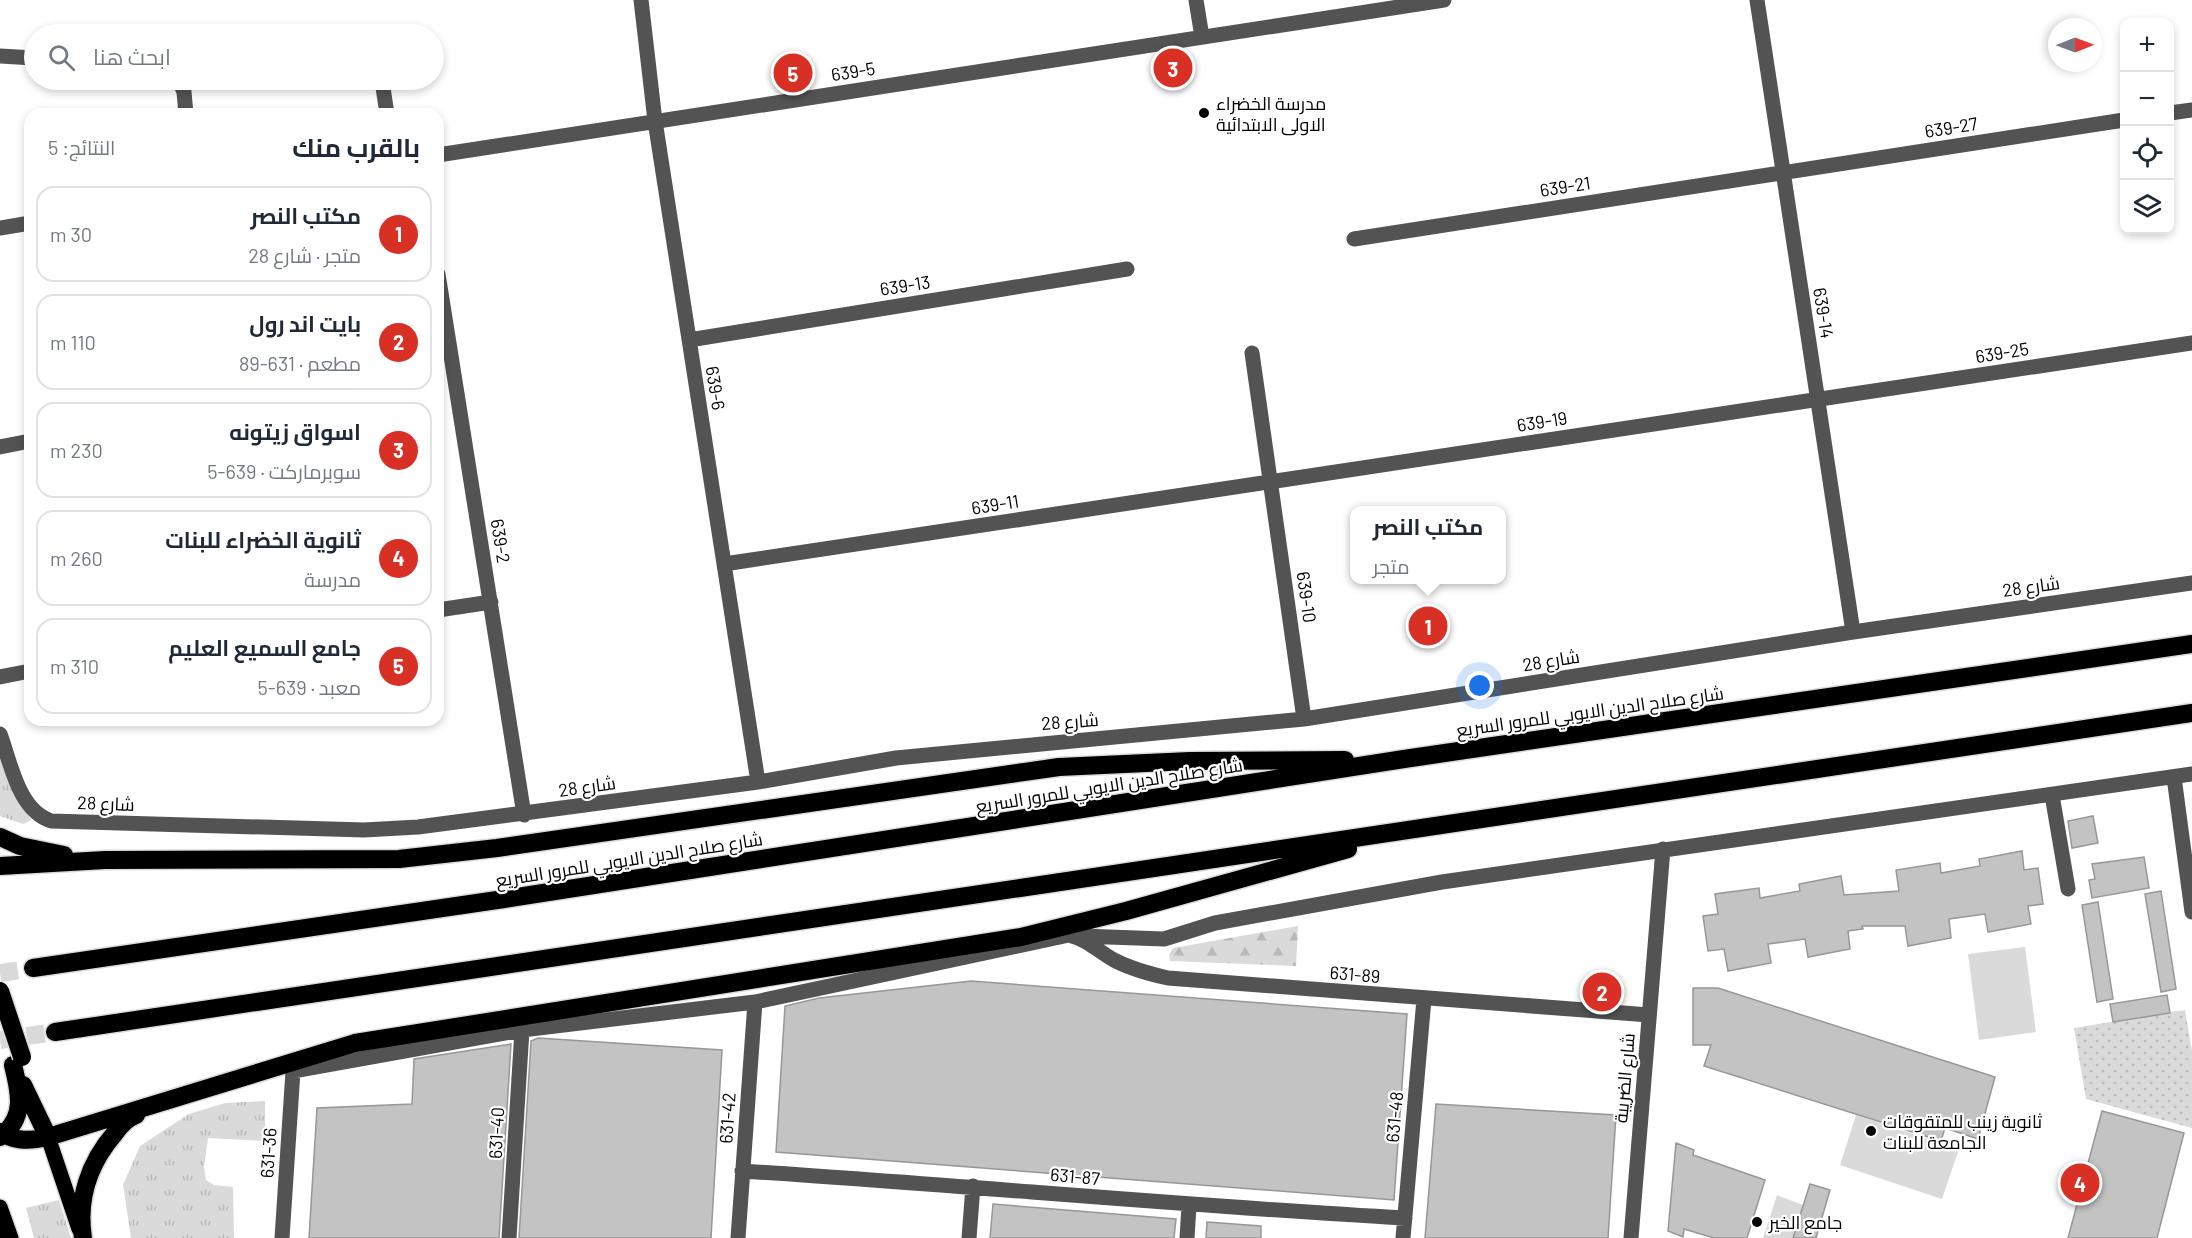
<!DOCTYPE html>
<html lang="ar">
<meta charset="utf-8">
<style>
:root{--surface:#fff;--page:#f2f2f3;--text:#1f2937;--muted:#747a83;--line:#e0e1e3;--accent:#d93025}
body{margin:0;font-family:Barlow,Cairo,sans-serif;background:var(--page);color:var(--text);direction:rtl}
.controls{position:absolute;right:18px;top:18px;display:grid;overflow:hidden;border-radius:12px;box-shadow:0 3px 9px #0003}
.controls button{width:54px;height:54px;display:grid;place-items:center;padding:0;border:0;border-bottom:2px solid var(--line);background:var(--surface);color:var(--text);font:30px sans-serif}
.compass{position:absolute;left:2048px;top:18px;width:54px;height:54px;border-radius:50%;background:var(--surface);box-shadow:0 3px 9px #0003;rotate:89deg}
.you{position:absolute;left:1480px;top:686px;width:21px;height:21px;margin:-15px;border:4px solid #fff;border-radius:50%;background:#1a73e8;box-shadow:0 0 0 9px #1a73e833}
.badge{display:grid;place-items:center;width:39px;height:39px;border-radius:50%;background:var(--accent);color:#fff;font-size:20px;font-weight:700}
.pin{position:absolute;translate:-50% -50%;border:3px solid #fff;box-shadow:0 2px 6px #0006}
.popup{position:absolute;left:1350px;top:506px;width:156px;height:78px;box-sizing:border-box;display:grid;place-content:center;border-radius:12px;background:var(--surface);filter:drop-shadow(0 2px 4px #0005);font-size:20px;white-space:nowrap;color:var(--muted)}
.popup b{font-size:22px;color:var(--text)}
.popup::after{content:'';position:absolute;left:50%;top:100%;margin-left:-12px;border:12px solid transparent;border-top-color:var(--surface)}
.list{margin:0;padding:0;list-style:none}
h2{display:flex;justify-content:space-between;align-items:center;height:78px;margin:0;padding:0 24px;font-size:26px}
h2 small{font-size:20px;font-weight:400;color:var(--muted)}
.list li{display:grid;grid-template-columns:39px 1fr auto;gap:18px;align-items:center;box-sizing:border-box;height:96px;margin:0 12px 12px;padding:0 12px;border:2px solid var(--line);border-radius:18px}
.list b{display:block;font-size:22px;white-space:nowrap}
.list p{margin:0;font-size:20px;white-space:nowrap;color:var(--muted)}
.list em{font-size:20px;font-style:normal;color:var(--muted)}
.icon{flex:none;width:33px;height:33px;fill:none;stroke:currentColor;stroke-width:2;stroke-linecap:round;stroke-linejoin:round}
.map{position:relative;flex:none;width:2192px;height:1238px;overflow:hidden;direction:ltr}
.search{position:absolute;background:var(--surface);box-shadow:0 3px 9px #0003;left:24px;top:24px;width:420px;height:66px;display:flex;align-items:center;gap:15px;box-sizing:border-box;padding:0 21px;border-radius:33px;color:var(--muted);font-size:22px}
.panel{position:absolute;background:var(--surface);box-shadow:0 3px 9px #0003;left:24px;top:108px;width:420px;height:618px;border-radius:18px;direction:rtl}
.map>svg:first-child{display:block}
.grass{fill:url(#grass-tufts)}
.forest{fill:url(#forest-firs)}
.park{fill:url(#park-dots)}
.garden{fill:#dadada}
.building{fill:#c3c3c3;stroke:#979797;stroke-width:1.5}
.lines{fill:none;stroke-linecap:round;stroke-linejoin:round}
.highway-tunnel{stroke:#d9d9d9;stroke-width:18;stroke-dasharray:18 9;stroke-linecap:butt}
.major-casing{stroke:#dbdbdb;stroke-width:18}
.highway-casing{stroke:#dbdbdb;stroke-width:21}
.minor{stroke:#535353;stroke-width:15}
.major{stroke:#000;stroke-width:15}
.highway{stroke:#000;stroke-width:18}
.highway-bridge-casing{stroke:#dbdbdb;stroke-width:21;stroke-linecap:butt}
.highway-bridge{stroke:#000;stroke-width:18}
.poi-dot{fill:#000;stroke:#fff;stroke-width:2}
.labels{text-anchor:middle;dominant-baseline:central;stroke-width:4.5;stroke-linejoin:round;paint-order:stroke}
.street-label{font-size:18px;fill:#000;stroke:#fff}
.poi-label{font-size:18px;fill:#000;stroke:#fff;text-anchor:start}
</style>
<div class="map">
<svg width="2192" height="1238" viewBox="0 0 2192 1238">
<defs>
<pattern id="grass-tufts" width="24" height="20" patternUnits="userSpaceOnUse" patternTransform="scale(1.5)"><rect width="24" height="20" fill="#dadada"/><path d="M3 7l-1-3M5 7V3M7 7l1-3M15 17l-1-3M17 17v-4M19 17l1-3" fill="none" stroke="#b9b9b9"/></pattern>
<pattern id="forest-firs" width="22" height="20" patternUnits="userSpaceOnUse" patternTransform="scale(1.5)"><rect width="22" height="20" fill="#dadada"/><path d="M5 1l3.5 6h-7zM16 11l3.5 6h-7z" fill="#b9b9b9"/></pattern>
<pattern id="park-dots" width="8" height="8" patternUnits="userSpaceOnUse" patternTransform="scale(1.5)"><rect width="8" height="8" fill="#dadada"/><path d="M2 2h.1M6 6h.1" fill="none" stroke="#b9b9b9" stroke-width="1.8" stroke-linecap="round"/></pattern>
</defs>
<rect width="100%" height="100%" fill="#fff"/>
<path class="grass" d="M0,753L10,782L31,820L23,824L0,816Z
M265,1101V1141L208,1138L204,1166L206,1180L214,1185L233,1187L234,1238H131L123,1185L140,1146L189,1114L225,1103Z
M59,1200L71,1238H34L26,1208Z"/>
<path class="forest" d="M1298,926L1296,966L1170,961L1169,955L1173,948Z"/>
<path class="park" d="M2185,1010L2192,1051V1128L2086,1099L2074,1028Z"/>
<path class="garden" d="M2025,947L2036,1032L1979,1040L1968,954Z
M1856,1115L1959,1149L1942,1199L1840,1165Z
M1777,1195L1803,1205L1793,1238H1763Z"/>
<path class="building" d="M2093,816L2098,843L2072,848L2068,821Z
M2022,851L2024,870L2038,868L2043,904L2028,906L2031,924L1988,932L1985,914L1949,919L1951,938L1908,946L1905,926H1862L1863,929L1848,931L1850,949L1808,957L1805,939L1768,944L1771,963L1728,971L1724,949L1708,951L1703,916L1718,914L1715,894L1759,888L1760,898L1800,891L1799,884L1841,876L1844,895L1899,891L1896,870L1940,863L1941,873L1980,866L1979,859Z
M2144,857L2149,888L2092,898L2089,880L2095,879L2092,864Z
M2161,891L2176,989L2161,992L2145,894Z
M2098,902L2113,999L2097,1002L2082,905Z
M971,981L1407,1014L1394,1200L776,1152L785,1006L819,998Z
M1693,988H1718L1995,1077L1978,1139L1945,1128L1941,1141L1704,1066L1711,1045H1693Z
M2167,995L2170,1013L2113,1022L2110,1004Z
M538,1038L722,1050L711,1238H519L531,1041Z
M511,1044L499,1238H309L317,1108L412,1104L414,1059Z
M1436,1104L1616,1115L1608,1238H1425Z
M2102,1111L2184,1133L2157,1238H2068Z
M1676,1143L1694,1150L1693,1155L1765,1180L1747,1238H1714L1684,1229L1683,1237L1668,1231Z
M1810,1184L1830,1190L1816,1238H1793Z
M993,1204L1176,1219L1174,1238H990Z
M1207,1222L1261,1226V1238H1206Z"/>
<g class="lines">
<path class="highway-tunnel" d="M0,973L33,968
M0,1040L55,1032"/>
<g class="major-casing">
<path id="major" d="M48,1137L79,1229
M0,1207L11,1238"/>
</g>
<g class="highway-casing">
<path id="highway" d="M0,837L20,846L64,855
M0,866L105,860L399,859L497,848L1059,767L1190,761L1345,760
M33,968L504,899L1404,759L2192,644
M55,1032L2192,713
M23,1085L48,1137
M0,1132C16,1142 30,1141 48,1137L355,1043L1021,937L1126,911L1348,849
M0,1137C26,1118 20,1093 13,1065
M0,1231L4,1238
M83,1238C77,1199 89,1163 115,1133C120,1126 127,1118 136,1115"/>
</g>
<path class="minor" d="M641,0L655,121L758,782
M1196,0L1202,37
M1757,0L1853,632
M0,56L34,58
M179,80L184,92L186,114
M382,81L387,114
M2170,113L2192,110
M438,155L1444,0
M0,228L30,223
M1354,239L2124,120
M438,274L524,815
M689,340L1127,269
M1252,353L1304,719
M0,447L30,441
M724,564L2192,343
M438,610L491,602
M0,677L30,671
M0,734C11,763 18,810 51,821L364,830L418,827L758,782L896,758L1304,719L1853,632L2192,583
M2174,777L2192,912
M2052,795L2068,889
M1081,936L1164,939L1215,923L1442,882L2192,774
M742,1171C963,1185 1184,1206 1405,1218
M282,1238L293,1071L522,1030L755,1002L1069,935C1088,940 1098,951 1114,960C1131,969 1150,974 1168,978L1649,1015
M509,1238L522,1030
M738,1238L755,1002
M969,1238L973,1186
M1187,1238L1189,1206
M1403,1238L1424,999
M1631,1238L1663,849"/>
<use href="#major" class="major"/>
<use href="#highway" class="highway"/>
<g class="highway-bridge-casing">
<path id="highway-bridge" d="M0,991L22,1057"/>
</g>
<use href="#highway-bridge" class="highway-bridge"/>
</g>
<g class="poi-dot">
<circle cx="1204" cy="113" r="6"/>
<circle cx="1871" cy="1131" r="6"/>
<circle cx="1757" cy="1222" r="6"/>
</g>
<g class="labels">
<g class="street-label">
<text transform="translate(853 71) rotate(-9)">639-5</text>
<text transform="translate(1951 127) rotate(-9)">639-27</text>
<text transform="translate(1565 186) rotate(-9)">639-21</text>
<text transform="translate(905 285) rotate(-9)">639-13</text>
<text transform="translate(1824 313) rotate(81)">639-14</text>
<text transform="translate(2002 352) rotate(-9)">639-25</text>
<text transform="translate(716 388) rotate(81)">639-6</text>
<text transform="translate(1542 421) rotate(-9)">639-19</text>
<text transform="translate(995 504) rotate(-9)">639-11</text>
<text transform="translate(501 541) rotate(81)">639-2</text>
<text transform="translate(2031 586) rotate(-8)">شارع 28</text>
<text transform="translate(1307 597) rotate(82)">639-10</text>
<text transform="translate(1551 660) rotate(-9)">شارع 28</text>
<text transform="translate(1590 711) rotate(-8)">شارع صلاح الدين الايوبي للمرور السريع</text>
<text transform="translate(1070 721) rotate(-4)">شارع 28</text>
<text transform="translate(1109 785) rotate(-9)">شارع صلاح الدين الايوبي للمرور السريع</text>
<text transform="translate(587 786) rotate(-8)">شارع 28</text>
<text transform="translate(106 803) rotate(2)">شارع 28</text>
<text transform="translate(629 859) rotate(-9)">شارع صلاح الدين الايوبي للمرور السريع</text>
<text transform="translate(1355 974) rotate(5)">631-89</text>
<text transform="translate(1624 1078) rotate(-85)">شارع الضريبة</text>
<text transform="translate(1394 1117) rotate(-85)">631-48</text>
<text transform="translate(727 1118) rotate(-86)">631-42</text>
<text transform="translate(496 1133) rotate(-87)">631-40</text>
<text transform="translate(268 1153) rotate(-86)">631-36</text>
<text transform="translate(1075 1176) rotate(5)">631-87</text>
</g>
<g class="poi-label">
<text x="1216" y="103">مدرسة الخضراء<tspan x="1216" dy="21">الاولى الابتدائية</tspan></text>
<text x="1883" y="1121">ثانوية زينب للمتقوقات<tspan x="1883" dy="21">الجامعة للبنات</tspan></text>
<text x="1769" y="1222">جامع الخير</text>
</g>
</g>
</svg>
<div class="controls">
<button>+</button>
<button>−</button>
<button><svg class="icon" aria-label="locate" viewBox="0 0 24 24"><circle cx="12" cy="12" r="6"/><path d="M12 2v4M12 18v4M2 12h4M18 12h4"/></svg></button>
<button><svg class="icon" aria-label="layers" viewBox="0 0 24 24"><path d="M12 4l9 5-9 5-9-5zM3 14l9 5 9-5"/></svg></button>
</div>
<svg class="compass" viewBox="-18 -18 36 36"><path d="M0-13l5 13h-10z" fill="#e53935"/><path d="M0 13l5-13h-10z" fill="#747a83"/></svg>
<div class="you"></div>
<div class="pin badge" style="left:1428px;top:626px">1</div>
<div class="popup"><b>مكتب النصر</b>متجر</div>
<div class="pin badge" style="left:1602px;top:992px">2</div>
<div class="pin badge" style="left:1173px;top:68px">3</div>
<div class="pin badge" style="left:2080px;top:1183px">4</div>
<div class="pin badge" style="left:793px;top:73px">5</div>
<div class="search"><svg class="icon" aria-label="search" viewBox="0 0 24 24"><circle cx="10" cy="10" r="6"/><path d="M15 15l6 6"/></svg>ابحث هنا</div>
<section class="panel">
<h2>بالقرب منك<small>النتائج: 5</small></h2>
<ul class="list">
<li><span class="badge">1</span><div><b>مكتب النصر</b><p>متجر · شارع 28</p></div><em>30 m</em></li>
<li><span class="badge">2</span><div><b>بايت اند رول</b><p>مطعم · 631-89</p></div><em>110 m</em></li>
<li><span class="badge">3</span><div><b>اسواق زيتونه</b><p>سوبرماركت · 639-5</p></div><em>230 m</em></li>
<li><span class="badge">4</span><div><b>ثانوية الخضراء للبنات</b><p>مدرسة</p></div><em>260 m</em></li>
<li><span class="badge">5</span><div><b>جامع السميع العليم</b><p>معبد · 639-5</p></div><em>310 m</em></li>
</ul>
</section>
</div>
